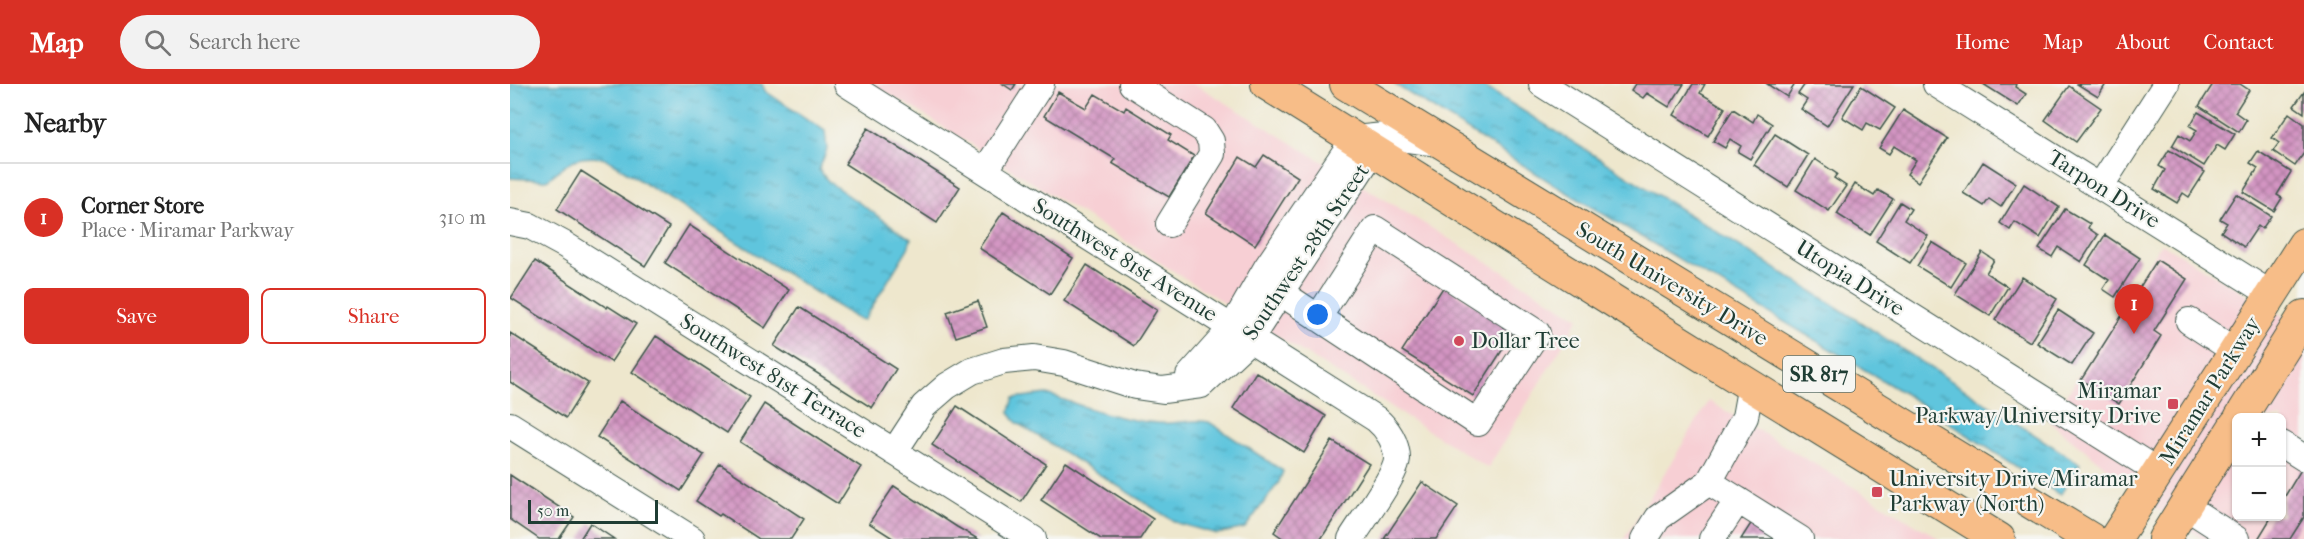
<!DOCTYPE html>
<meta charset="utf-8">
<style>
:root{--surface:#fff;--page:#f2f2f2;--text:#222;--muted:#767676;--line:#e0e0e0;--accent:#d93025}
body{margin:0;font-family:"IM FELL French Canon",serif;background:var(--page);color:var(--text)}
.controls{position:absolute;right:18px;bottom:18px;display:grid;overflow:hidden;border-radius:9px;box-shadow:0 2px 4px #0004}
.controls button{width:54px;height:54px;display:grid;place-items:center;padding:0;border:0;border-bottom:2px solid var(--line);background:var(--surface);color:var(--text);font:30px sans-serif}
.scale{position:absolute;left:18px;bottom:15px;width:130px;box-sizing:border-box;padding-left:6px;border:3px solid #1f3d34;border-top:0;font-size:16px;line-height:21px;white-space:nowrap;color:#1f3d34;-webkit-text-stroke:4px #f6f6f2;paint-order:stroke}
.you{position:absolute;left:808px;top:231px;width:21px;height:21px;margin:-15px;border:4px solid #fff;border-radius:50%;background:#1a73e8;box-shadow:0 0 0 9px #1a73e833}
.badge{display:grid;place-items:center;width:39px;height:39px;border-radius:50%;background:var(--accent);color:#fff;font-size:20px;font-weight:700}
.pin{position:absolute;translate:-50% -50px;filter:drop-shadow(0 2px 3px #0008)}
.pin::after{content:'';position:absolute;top:32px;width:21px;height:18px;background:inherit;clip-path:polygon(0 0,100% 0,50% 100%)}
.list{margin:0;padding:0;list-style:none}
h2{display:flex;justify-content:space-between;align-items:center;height:78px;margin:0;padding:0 24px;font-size:26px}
h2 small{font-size:20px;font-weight:400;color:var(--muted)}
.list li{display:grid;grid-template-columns:39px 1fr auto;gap:18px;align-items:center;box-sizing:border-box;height:108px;padding:0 24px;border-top:2px solid var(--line)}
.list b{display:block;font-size:22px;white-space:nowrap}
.list p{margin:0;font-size:20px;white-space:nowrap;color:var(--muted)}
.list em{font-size:20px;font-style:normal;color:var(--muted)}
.actions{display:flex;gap:12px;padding:18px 24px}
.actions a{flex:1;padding:14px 0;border:2px solid var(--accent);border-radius:9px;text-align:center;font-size:21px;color:var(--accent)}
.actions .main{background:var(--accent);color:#fff}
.icon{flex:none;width:33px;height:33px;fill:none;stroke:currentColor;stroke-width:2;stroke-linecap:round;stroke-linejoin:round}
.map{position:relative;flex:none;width:1794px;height:455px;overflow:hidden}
header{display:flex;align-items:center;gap:36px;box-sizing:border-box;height:84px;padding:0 30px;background:var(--accent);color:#fff}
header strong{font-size:28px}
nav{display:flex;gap:33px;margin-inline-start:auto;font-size:21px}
.search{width:420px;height:54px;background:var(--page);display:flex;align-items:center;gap:15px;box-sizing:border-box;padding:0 21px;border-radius:33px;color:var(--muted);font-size:22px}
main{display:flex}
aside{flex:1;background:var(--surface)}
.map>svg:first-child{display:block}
.built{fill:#f7cfd4;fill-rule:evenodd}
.water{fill:url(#water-ripples);stroke:#3f8188;stroke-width:1.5}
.building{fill:url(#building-cross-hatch)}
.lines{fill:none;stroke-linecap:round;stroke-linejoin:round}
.minor-casing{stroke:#3e564b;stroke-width:28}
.major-casing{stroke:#3e564b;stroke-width:34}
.minor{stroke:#fff;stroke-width:26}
.major{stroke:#f7bd88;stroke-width:32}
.poi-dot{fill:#d1495b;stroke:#f6f6f2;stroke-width:2}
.labels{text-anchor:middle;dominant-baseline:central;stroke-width:4.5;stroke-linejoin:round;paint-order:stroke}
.shield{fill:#f6f6f2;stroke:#60746d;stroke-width:1.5}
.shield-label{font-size:21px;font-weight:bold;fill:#1f3d34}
.street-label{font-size:22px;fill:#1f3d34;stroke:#f6f6f2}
.poi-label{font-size:22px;fill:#1f3d34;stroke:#f6f6f2;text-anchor:start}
</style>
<header>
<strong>Map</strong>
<div class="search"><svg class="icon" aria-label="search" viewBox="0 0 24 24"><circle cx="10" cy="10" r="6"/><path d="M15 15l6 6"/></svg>Search here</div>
<nav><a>Home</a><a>Map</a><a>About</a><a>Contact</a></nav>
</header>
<main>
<aside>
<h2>Nearby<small></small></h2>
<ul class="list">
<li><span class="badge">1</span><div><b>Corner Store</b><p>Place · Miramar Parkway</p></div><em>310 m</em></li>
</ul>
<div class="actions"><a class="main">Save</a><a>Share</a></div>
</aside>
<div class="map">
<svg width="1794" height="455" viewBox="0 0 1794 455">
<defs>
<pattern id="water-ripples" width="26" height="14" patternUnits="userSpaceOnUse" patternTransform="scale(1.5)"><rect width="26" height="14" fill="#5fc5dd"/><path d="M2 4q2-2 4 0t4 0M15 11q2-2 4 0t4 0" fill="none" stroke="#4ea1b4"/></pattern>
<pattern id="building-cross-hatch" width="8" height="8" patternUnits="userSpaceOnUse" patternTransform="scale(1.5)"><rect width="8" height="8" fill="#d394c2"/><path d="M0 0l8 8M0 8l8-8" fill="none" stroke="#ab7a9e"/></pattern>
</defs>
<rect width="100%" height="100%" fill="#f6f6f2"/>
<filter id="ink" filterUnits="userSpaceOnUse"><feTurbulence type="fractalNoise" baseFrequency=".0167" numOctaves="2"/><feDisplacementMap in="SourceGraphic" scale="12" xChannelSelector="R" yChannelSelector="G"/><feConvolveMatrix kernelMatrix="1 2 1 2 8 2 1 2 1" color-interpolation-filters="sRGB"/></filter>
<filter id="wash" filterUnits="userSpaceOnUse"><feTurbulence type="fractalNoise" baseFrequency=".008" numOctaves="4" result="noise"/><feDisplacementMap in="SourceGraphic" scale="24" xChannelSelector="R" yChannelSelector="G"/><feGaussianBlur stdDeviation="1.35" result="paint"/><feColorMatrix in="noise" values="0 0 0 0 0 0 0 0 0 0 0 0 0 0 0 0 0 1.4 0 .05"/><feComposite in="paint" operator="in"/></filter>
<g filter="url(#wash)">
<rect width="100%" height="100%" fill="#eee7cd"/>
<path class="built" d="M359,0H685L1069,234L978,384L395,19Z
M1651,159L1794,245V455H1693L1653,429L1540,338ZM1726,334H1772V432H1726Z
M1199,317L1430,455H1114Z"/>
<path class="water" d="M0,0H252L255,7L315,47L317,65L309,86L319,98L401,155L398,164L354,236L346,234L95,74C63,71 61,77 37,96L0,94Z
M884,0H970L1319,218L1570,380L1550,411L1392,308L1048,103Z
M537,310C574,323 609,336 648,339C665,341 682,334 699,338L773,387L769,398L735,444L707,450L667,439L507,339L499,329L504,314Z"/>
<g id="blocks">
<path class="building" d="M493,0H506L502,6Z
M1125,0H1174L1159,23L1137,9L1133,14L1121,6Z
M1183,0H1195L1190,9L1215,24L1198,52L1164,31Z
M1257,0H1285L1277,13Z
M1295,0H1344L1317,42L1291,25L1297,16L1288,10Z
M1473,0H1506L1505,3L1516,10L1508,22Z
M1567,0H1596L1588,13Z
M1703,0H1730L1739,6L1725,28L1736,36L1729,48L1689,22Z
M1351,2L1385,24L1370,46L1357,39L1353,46L1332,33Z
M1559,2L1591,24L1566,58L1535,36Z
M548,8L576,24L585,10L614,27L616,23L661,51L658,56L684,72L659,113L602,79L605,75L534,32Z
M1794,8V29L1784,22Z
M1223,25L1243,38L1247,30L1262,40L1240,75L1228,68L1231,62L1220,55L1215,64L1203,57Z
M1393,26L1437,54L1408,98L1397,90L1406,76L1384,62L1379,70L1369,64Z
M1688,28L1725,50L1715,66L1707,61L1694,82L1662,62L1669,50L1680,57L1687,46L1680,42Z
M1779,29L1794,40V69L1785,82L1763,67L1769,59L1762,54Z
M358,44L450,103L427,139L335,80Z
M1265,50L1298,71L1278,103L1244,81Z
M1659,66L1695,88L1679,113L1673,109L1667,119L1644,105L1655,86L1649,82Z
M1748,67L1781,88L1767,111L1772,114L1764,127L1733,108L1748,84L1740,79Z
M754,71L788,93L745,161L696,129L730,73L746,83Z
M1305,75L1327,90L1324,94L1336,102L1319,127L1286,106Z
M1473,78L1506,99L1491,123L1479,115L1474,122L1453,109Z
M71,87L159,143L135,182L47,125Z
M1345,100L1364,112L1368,106L1383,115L1360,151L1327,130Z
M1514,100L1549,123L1530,154L1505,138L1500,146L1490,139Z
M1726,110L1761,132L1752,145L1748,142L1734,163L1711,148L1717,139L1710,135Z
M1390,118L1401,125L1394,136L1418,152L1400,179L1366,157Z
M1555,125L1580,140L1578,144L1588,151L1571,178L1548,163L1542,173L1529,165Z
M493,128L563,174L540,210L469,164Z
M179,141L279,206L255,244L155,179Z
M1595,151L1630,174L1605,213L1593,205L1599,196L1576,181Z
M1422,158L1456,179L1441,203L1407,182Z
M1472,168L1484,176L1476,189L1498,203L1480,232L1445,210Z
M1647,176L1677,195L1644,247L1651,252L1609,320L1571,296Z
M25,177L97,224L98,222L126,240L101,278L1,214Z
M577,181L647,226L624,262L554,217Z
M1512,193L1547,215L1520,258L1485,236Z
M934,202L1005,246L963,312L892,267Z
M468,217L477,243L446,253L437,228Z
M289,223L386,285L362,324L264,262Z
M1548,226L1583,249L1562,281L1527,259Z
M0,249L78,299L56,334L0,298Z
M146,252L240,313L217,349L122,288Z
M746,288L816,332L794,369L723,324Z
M110,317L194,371L171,407L87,353Z
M254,320L351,383L328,420L230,358Z
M447,322L536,380L511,418L422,361Z
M822,357L859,380L811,455H774L764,448Z
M556,378L643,435L630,455H591L531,416Z
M210,380L294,435L281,455H249L211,430L209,432L186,417Z
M1792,384L1794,385V433L1780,455H1748L1762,432H1772V417Z
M0,391L64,433L49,455H29L0,435Z
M912,398L948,422L926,455H874Z
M384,402L447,443L468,455H384L359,439Z
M1242,438L1269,455H1231Z
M80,439L104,455H70Z"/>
</g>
</g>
<g filter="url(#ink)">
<use href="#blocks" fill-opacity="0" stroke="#3e564b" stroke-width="1.5"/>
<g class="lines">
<g class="minor-casing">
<path id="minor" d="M337,0L866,335C877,344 887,359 887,375C887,390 850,440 841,455
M622,0L694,46L701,57L702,70L659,140
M1032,0L1649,388
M1426,0L1761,210
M475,87L531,0
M1590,103L1656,0
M0,138L20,142L55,161L523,455
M750,195L968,339L1027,249L865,145L808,234
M1679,237L1725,267
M679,292L722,244L757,183L844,55L874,52L929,59
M0,341L182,455
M1772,360L1794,374
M384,368L414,322L437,302L462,287L494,277L524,274L554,279L625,302L653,306L691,301L740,255L863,67
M1199,398L1290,455
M1675,422L1726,455
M1135,455L1148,434L1199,398L1235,333L1241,300
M1202,455L1228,416"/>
</g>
<g class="major-casing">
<path id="major" d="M757,0L1110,221L1489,455
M836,0L1581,455
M1730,334L1794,232
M1605,455L1794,160
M1654,455L1726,340"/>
</g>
<use href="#minor" class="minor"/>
<use href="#major" class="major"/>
</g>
</g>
<g class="poi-dot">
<circle cx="949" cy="257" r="6"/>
<rect x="1657" y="314" width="12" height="12" rx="3"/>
<rect x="1361" y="402" width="12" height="12" rx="3"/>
</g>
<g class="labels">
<rect class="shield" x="1273" y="272" width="72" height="36" rx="4.5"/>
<g class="shield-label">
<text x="1309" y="290">SR 817</text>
</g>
<g class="street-label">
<text transform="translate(1594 105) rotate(32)">Tarpon Drive</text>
<text transform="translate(796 168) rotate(-56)">Southwest 28th Street</text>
<text transform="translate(615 176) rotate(32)">Southwest 81st Avenue</text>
<text transform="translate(1340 194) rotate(32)">Utopia Drive</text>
<text transform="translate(1162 200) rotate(31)">South University Drive</text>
<text transform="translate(263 292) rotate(32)">Southwest 81st Terrace</text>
<text transform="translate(1700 307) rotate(-58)">Miramar Parkway</text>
</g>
<g class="poi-label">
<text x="961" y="257">Dollar Tree</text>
<text x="1651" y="307" text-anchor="end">Miramar<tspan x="1651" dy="25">Parkway/University Drive</tspan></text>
<text x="1379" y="395">University Drive/Miramar<tspan x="1379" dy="25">Parkway (North)</tspan></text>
</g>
</g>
</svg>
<div class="controls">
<button>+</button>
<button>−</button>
</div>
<div class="scale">50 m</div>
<div class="you"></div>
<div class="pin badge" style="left:1624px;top:250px">1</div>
</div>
</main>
